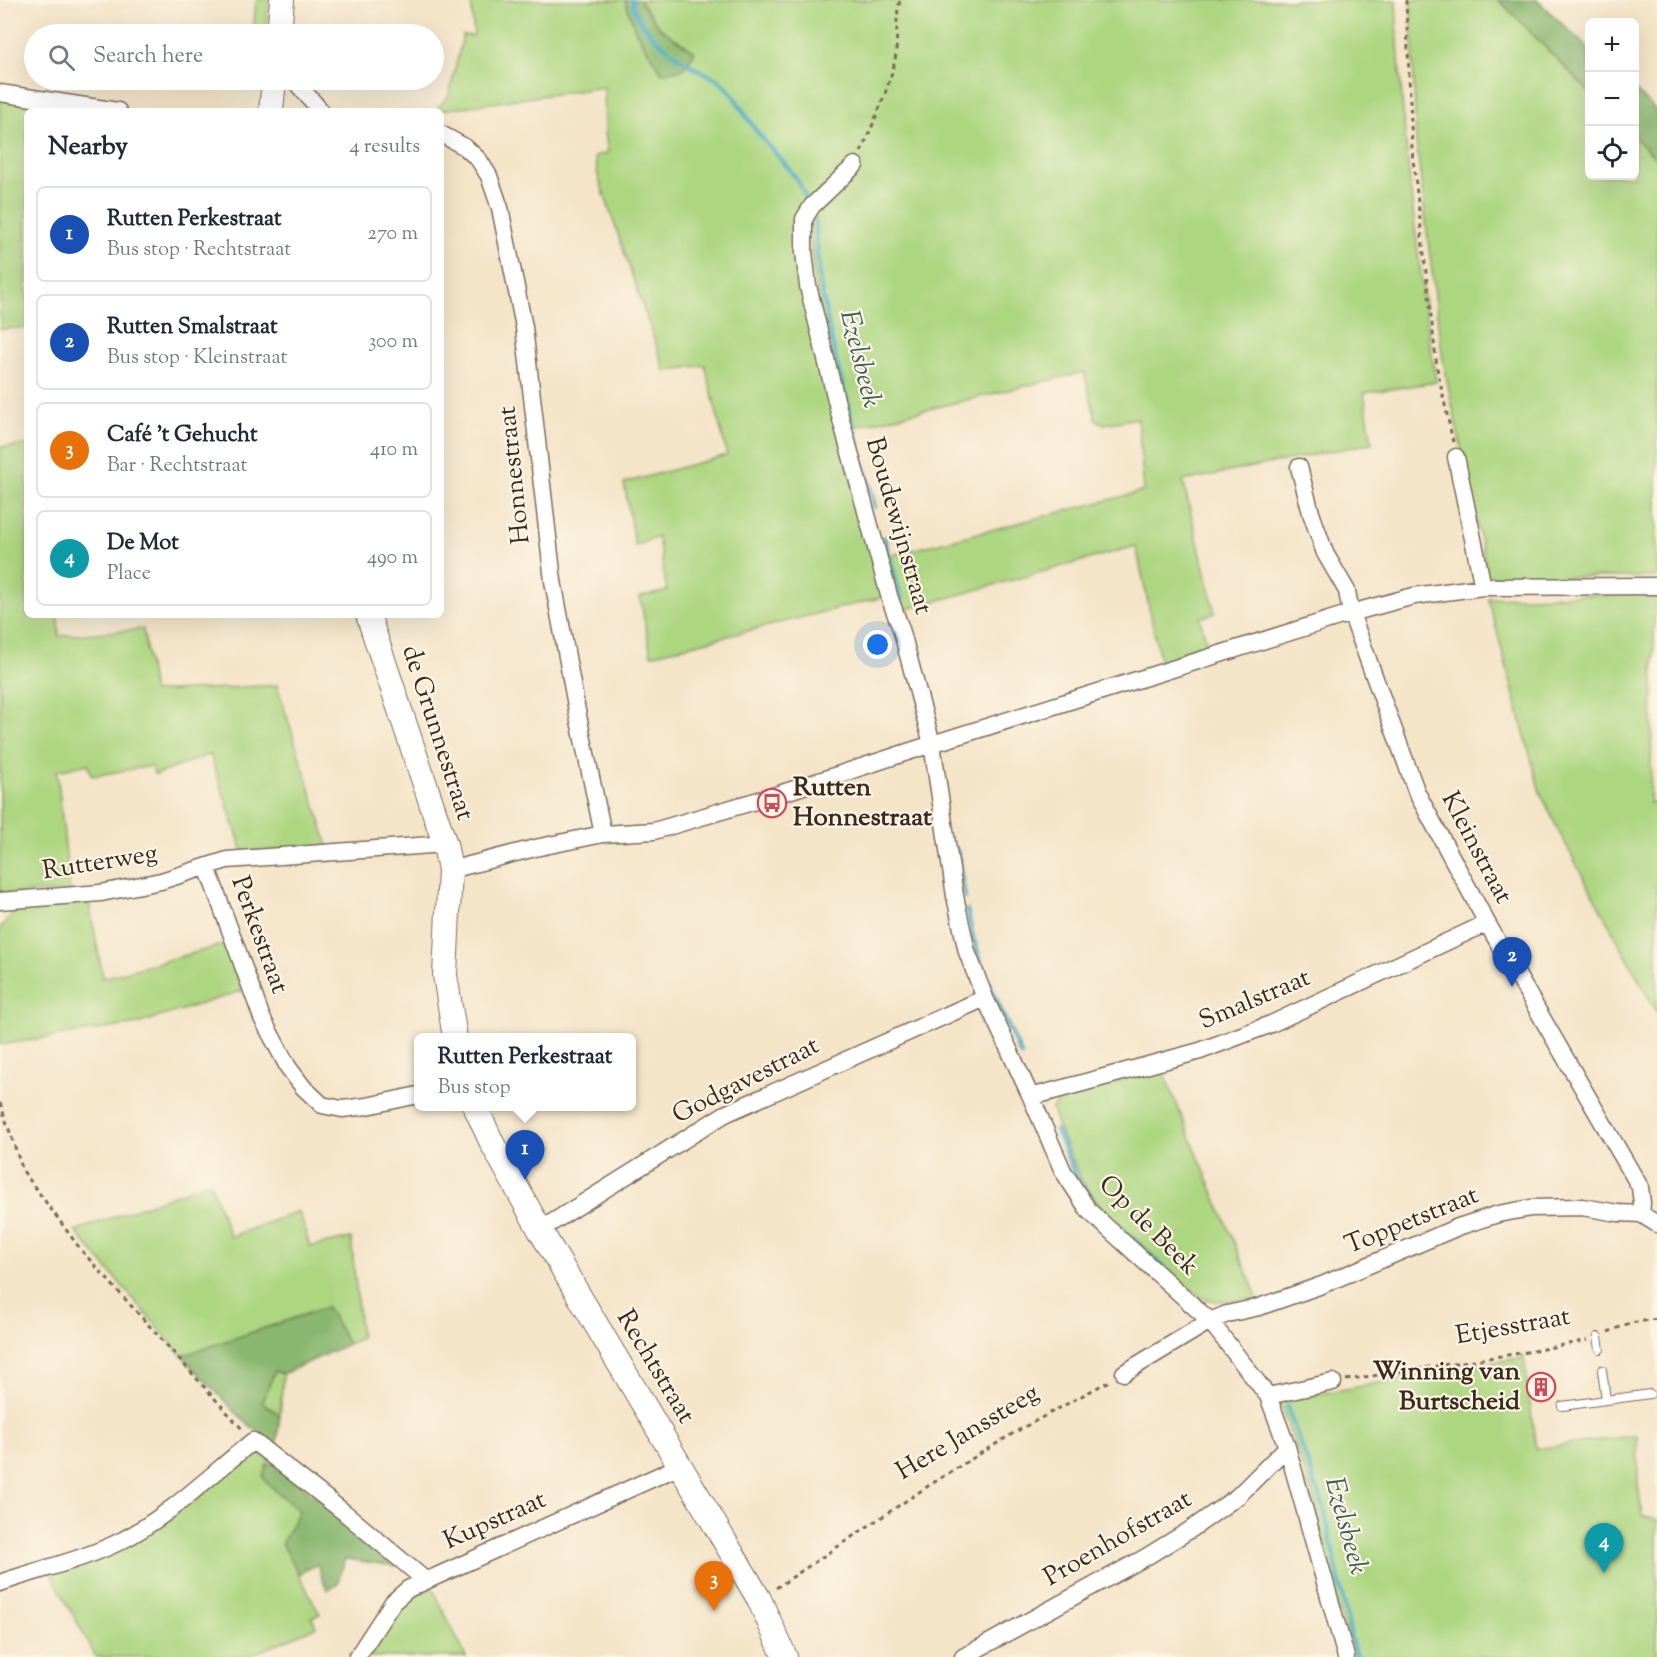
<!DOCTYPE html>
<meta charset="utf-8">
<style>
:root{--surface:#fff;--page:#f6f6f7;--text:#1f2937;--muted:#747a83;--line:#e0e1e3;--accent:#d1495b}
body{margin:0;font-family:"Sorts Mill Goudy",serif;background:var(--page);color:var(--text)}
.controls{position:absolute;right:18px;top:18px;display:grid;overflow:hidden;border-radius:9px;box-shadow:0 6px 24px #0002}
.controls button{width:54px;height:54px;display:grid;place-items:center;padding:0;border:0;border-bottom:2px solid var(--line);background:var(--surface);color:var(--text);font:30px sans-serif}
.you{position:absolute;left:878px;top:645px;width:21px;height:21px;margin:-15px;border:4px solid #fff;border-radius:50%;background:#1a73e8;box-shadow:0 0 0 9px #1a73e833}
.badge{display:grid;place-items:center;width:39px;height:39px;border-radius:50%;background:var(--accent);color:#fff;font-size:20px;font-weight:700}
.pin{position:absolute;translate:-50% -50px;filter:drop-shadow(0 2px 3px #0008)}
.pin::after{content:'';position:absolute;top:32px;width:21px;height:18px;background:inherit;clip-path:polygon(0 0,100% 0,50% 100%)}
.popup{position:absolute;left:414px;top:1033px;width:222px;height:78px;box-sizing:border-box;display:grid;place-content:center;border-radius:9px;background:var(--surface);filter:drop-shadow(0 2px 4px #0005);font-size:20px;white-space:nowrap;color:var(--muted)}
.popup b{font-size:22px;color:var(--text)}
.popup::after{content:'';position:absolute;left:50%;top:100%;margin-left:-12px;border:12px solid transparent;border-top-color:var(--surface)}
.list{margin:0;padding:0;list-style:none}
h2{display:flex;justify-content:space-between;align-items:center;height:78px;margin:0;padding:0 24px;font-size:26px}
h2 small{font-size:20px;font-weight:400;color:var(--muted)}
.list li{display:grid;grid-template-columns:39px 1fr auto;gap:18px;align-items:center;box-sizing:border-box;height:96px;margin:0 12px 12px;padding:0 12px;border:2px solid var(--line);border-radius:9px}
.list b{display:block;font-size:22px;white-space:nowrap}
.list p{margin:0;font-size:20px;white-space:nowrap;color:var(--muted)}
.list em{font-size:20px;font-style:normal;color:var(--muted)}
.icon{flex:none;width:33px;height:33px;fill:none;stroke:currentColor;stroke-width:2;stroke-linecap:round;stroke-linejoin:round}
.map{position:relative;flex:none;width:1657px;height:1657px;overflow:hidden}
.search{position:absolute;background:var(--surface);box-shadow:0 6px 24px #0002;left:24px;top:24px;width:420px;height:66px;display:flex;align-items:center;gap:15px;box-sizing:border-box;padding:0 21px;border-radius:33px;color:var(--muted);font-size:22px}
.panel{position:absolute;background:var(--surface);box-shadow:0 6px 24px #0002;left:24px;top:108px;width:420px;height:510px;border-radius:9px}
.map>svg:first-child{display:block}
.green{fill:#add681;stroke:#748050;stroke-width:1.5}
.forest{fill:#8ab76f;stroke:#627046;stroke-width:1.5}
.lines{fill:none;stroke-linecap:round;stroke-linejoin:round}
.stream{stroke:#41a9c1;stroke-width:4.5}
.lane-casing{stroke:#7c6b5a;stroke-width:10}
.street-casing{stroke:#7c6b5a;stroke-width:19}
.secondary-casing{stroke:#7c6b5a;stroke-width:26}
.path{stroke:#7c6b5a;stroke-width:3;stroke-dasharray:4.5 4.5;stroke-linecap:butt}
.lane{stroke:#fff;stroke-width:8}
.street{stroke:#fff;stroke-width:16}
.secondary{stroke:#fff;stroke-width:24}
.labels{text-anchor:middle;dominant-baseline:central;stroke-width:4.5;stroke-linejoin:round;paint-order:stroke}
.street-label{font-size:26px;fill:#3b2a1e;stroke:#fcf5e5}
.poi-label{font-size:26px;font-weight:bold;fill:#3b2a1e;stroke:#fcf5e5;text-anchor:start}
.water-label{font-size:27px;font-style:italic;fill:#3d5d5f;stroke:#fcf5e5}
</style>
<div class="map">
<svg width="1657" height="1657" viewBox="0 0 1657 1657">
<rect width="100%" height="100%" fill="#fcf5e5"/>
<filter id="ink" filterUnits="userSpaceOnUse"><feTurbulence type="fractalNoise" baseFrequency=".0167" numOctaves="2"/><feDisplacementMap in="SourceGraphic" scale="12" xChannelSelector="R" yChannelSelector="G"/><feConvolveMatrix kernelMatrix="1 2 1 2 8 2 1 2 1" color-interpolation-filters="sRGB"/></filter>
<filter id="wash" filterUnits="userSpaceOnUse"><feTurbulence type="fractalNoise" baseFrequency=".008" numOctaves="4" result="noise"/><feDisplacementMap in="SourceGraphic" scale="24" xChannelSelector="R" yChannelSelector="G"/><feGaussianBlur stdDeviation="1.35" result="paint"/><feColorMatrix in="noise" values="0 0 0 0 0 0 0 0 0 0 0 0 0 0 0 0 0 1.4 0 .05"/><feComposite in="paint" operator="in"/></filter>
<g filter="url(#wash)">
<rect width="100%" height="100%" fill="#f4e4c8"/>
<path class="green" d="M256,0H269L265,34H253Z
M471,0H625L636,32L662,73L683,69L694,52L660,28L641,3L640,0H1396C1401,128 1417,255 1436,382L1364,393L1372,443L1183,481L1215,613L1200,618L1208,649L1161,664L1136,546L900,611L884,557L1144,491L1138,418L1104,424L1096,420L1084,372L849,428C836,379 822,329 814,279C810,254 811,230 806,205L801,204L798,215L797,241L812,337L884,597L651,655L640,597L667,591L658,537L635,546L624,483L727,455L705,365L665,371L598,176L595,156L608,153L605,133L604,87L435,111L449,95L463,35L474,36Z
M1411,0H1499L1589,92L1590,176H1634L1635,137L1657,160V577H1488L1443,361L1416,141Z
M0,99L56,108V111H27V328L0,329Z
M27,445V615H58L59,636L143,629L153,692L277,685L328,846L243,852L210,754L155,775L151,766L92,776L88,764L57,771L70,892L0,893V447Z
M1655,593L1650,803L1657,804V1013L1559,832L1540,792L1488,598Z
M89,903L103,978L226,944L242,991L137,1024L0,1045V928L17,909Z
M1162,1069L1257,1297L1223,1302L1204,1299L1183,1283L1101,1206L1080,1177L1058,1127L1052,1109L1061,1097Z
M210,1182L230,1237L299,1211L310,1247L351,1238L361,1338L348,1344L327,1307L182,1356L75,1231Z
M1524,1357L1536,1449L1637,1435L1638,1484L1642,1516L1657,1520V1657H1354L1337,1605L1312,1494L1279,1401Z
M275,1371L283,1374L280,1415L262,1402Z
M252,1452L260,1454L274,1464L266,1482L299,1511L282,1543L320,1614L312,1617L316,1627L247,1657H96L51,1574L85,1563Z
M432,1587L466,1657H364L396,1610L403,1603Z"/>
<path class="forest" d="M625,0H640L641,3L660,28L695,52L683,69L662,73L636,32Z
M1499,0H1537L1589,49V92Z
M1635,90L1657,111V160L1635,137Z
M327,1307L348,1344L283,1374L275,1371L262,1402L280,1415L276,1449L236,1413L182,1356Z
M267,1464H274L400,1563L395,1566L345,1559L337,1585L327,1590L317,1564L299,1574L282,1543L299,1511L266,1482L263,1477Z"/>
<g class="lines">
<path class="stream" d="M632,0C634,25 671,53 691,66C702,73 714,75 723,84C736,95 744,115 755,129C772,152 796,171 806,198
M815,219L820,283L835,356L875,507
M884,537L902,600
M957,850L965,898
M967,910L973,938L981,961
M989,983L1021,1055
M1056,1130L1076,1177L1099,1208L1170,1273
M1287,1407L1324,1508L1353,1647L1358,1657"/>
</g>
</g>
<g filter="url(#ink)">
<g class="lines">
<g class="lane-casing">
<path id="lane" d="M1598,1337L1600,1349
M1602,1370L1606,1400
M1562,1406L1650,1394"/>
</g>
<g class="street-casing">
<path id="street" d="M294,80L321,111
M0,93L118,111
M441,134L465,147L479,160L489,176L500,208L524,327L553,581L577,711L603,834
M855,165L812,206L804,219V252L808,286L840,416L890,599L901,629L932,744L955,896L967,952L985,998L1031,1097L1063,1171L1089,1211L1210,1321L1268,1396L1287,1447L1346,1657
M1456,457L1483,587
M1299,467L1311,513L1325,553L1347,591L1351,613L1417,793L1487,923L1640,1187L1642,1203L1641,1214
M207,867L262,1018L288,1067L303,1087L322,1105L342,1109L367,1106L418,1095
M450,870L535,848L603,834L654,831L779,794L932,744L1351,613L1414,596L1483,587L1657,586
M0,901L101,893L161,881L227,860L445,844
M1031,1097L1200,1051L1271,1024L1487,923
M540,1230L725,1114L985,998
M1124,1373L1210,1321L1227,1314L1259,1307L1322,1285L1458,1227L1498,1214L1531,1208L1582,1207L1618,1213L1641,1214L1657,1224
M1268,1396L1333,1382
M0,1583C40,1569 83,1560 121,1541C168,1517 212,1474 253,1441L345,1513L425,1580
M357,1657L393,1602L408,1589L680,1466
M963,1657L1146,1557L1193,1528L1238,1496L1287,1447"/>
</g>
<g class="secondary-casing">
<path id="secondary" d="M279,34L282,0
M271,111L274,80
M368,615L445,844L450,870L445,975L455,1038
M475,1106L492,1143L540,1230L759,1599L785,1657"/>
</g>
<path class="path" d="M1406,0L1412,150L1437,368L1453,442
M861,152C873,124 886,95 894,65C899,44 894,21 900,0
M0,1103L23,1171L81,1250L243,1430
M1608,1332L1630,1323L1657,1319
M1346,1380L1533,1351L1588,1340
M776,1588L934,1482L1017,1431L1111,1380"/>
<use href="#lane" class="lane"/>
<use href="#street" class="street"/>
<use href="#secondary" class="secondary"/>
</g>
</g>
<defs>
<g id="bus-ring" transform="scale(1.5)"><circle r="9.5" fill="#fcf5e5" stroke="#d1495b" stroke-width="1.5"/><path d="M-5-6H5V4H4V6H2V4H-2V6H-4V4H-5ZM-3.5-4V0h7V-4ZM-3.5 1.2v1.5H-2V1.2ZM2 1.2v1.5H3.5V1.2Z" fill="#d1495b"/></g>
<g id="building-ring" transform="scale(1.5)"><circle r="9.5" fill="#fcf5e5" stroke="#d1495b" stroke-width="1.5"/><path d="M-4-6H4V6H1V3H-1V6H-4ZM-2.5-4.3h1.7v1.8h-1.7ZM.8-4.3h1.7v1.8H.8ZM-2.5-1h1.7V.8h-1.7ZM.8-1h1.7V.8H.8Z" fill="#d1495b"/></g>
</defs>
<g fill-rule="evenodd">
<use href="#bus-ring" x="772" y="803"/>
<use href="#building-ring" x="1541" y="1387"/>
</g>
<g class="labels">
<g class="street-label">
<text transform="translate(515 475) rotate(-96)">Honnestraat</text>
<text transform="translate(898 526) rotate(74)">Boudewijnstraat</text>
<text transform="translate(437 733) rotate(72)">de Grunnestraat</text>
<text transform="translate(1476 848) rotate(62)">Kleinstraat</text>
<text transform="translate(100 863) rotate(-9)">Rutterweg</text>
<text transform="translate(259 935) rotate(70)">Perkestraat</text>
<text transform="translate(1255 1000) rotate(-23)">Smalstraat</text>
<text transform="translate(746 1081) rotate(-27)">Godgavestraat</text>
<text transform="translate(1412 1221) rotate(-22)">Toppetstraat</text>
<text transform="translate(1148 1226) rotate(45)">Op de Beek</text>
<text transform="translate(1513 1327) rotate(-10)">Etjesstraat</text>
<text transform="translate(655 1367) rotate(59)">Rechtstraat</text>
<text transform="translate(968 1433) rotate(-31)">Here Janssteeg</text>
<text transform="translate(495 1521) rotate(-24)">Kupstraat</text>
<text transform="translate(1118 1539) rotate(-30)">Proenhofstraat</text>
</g>
<g class="poi-label">
<text x="793" y="788">Rutten<tspan x="793" dy="30">Honnestraat</tspan></text>
<text x="1520" y="1372" text-anchor="end">Winning van<tspan x="1520" dy="30">Burtscheid</tspan></text>
</g>
<g class="water-label">
<text transform="translate(859 359) rotate(76)">Ezelsbeek</text>
<text transform="translate(1345 1526) rotate(75)">Ezelsbeek</text>
</g>
</g>
</svg>
<div class="controls">
<button>+</button>
<button>−</button>
<button><svg class="icon" aria-label="locate" viewBox="0 0 24 24"><circle cx="12" cy="12" r="6"/><path d="M12 2v4M12 18v4M2 12h4M18 12h4"/></svg></button>
</div>
<div class="you"></div>
<div class="pin badge" style="left:525px;top:1180px;background:#1a4fb4">1</div>
<div class="popup"><b>Rutten Perkestraat</b>Bus stop</div>
<div class="pin badge" style="left:1512px;top:987px;background:#1a4fb4">2</div>
<div class="pin badge" style="left:714px;top:1611px;background:#e8710a">3</div>
<div class="pin badge" style="left:1604px;top:1573px;background:#0f9aa8">4</div>
<div class="search"><svg class="icon" aria-label="search" viewBox="0 0 24 24"><circle cx="10" cy="10" r="6"/><path d="M15 15l6 6"/></svg>Search here</div>
<section class="panel">
<h2>Nearby<small>4 results</small></h2>
<ul class="list">
<li><span class="badge" style="background:#1a4fb4">1</span><div><b>Rutten Perkestraat</b><p>Bus stop · Rechtstraat</p></div><em>270 m</em></li>
<li><span class="badge" style="background:#1a4fb4">2</span><div><b>Rutten Smalstraat</b><p>Bus stop · Kleinstraat</p></div><em>300 m</em></li>
<li><span class="badge" style="background:#e8710a">3</span><div><b>Café 't Gehucht</b><p>Bar · Rechtstraat</p></div><em>410 m</em></li>
<li><span class="badge" style="background:#0f9aa8">4</span><div><b>De Mot</b><p>Place</p></div><em>490 m</em></li>
</ul>
</section>
</div>
